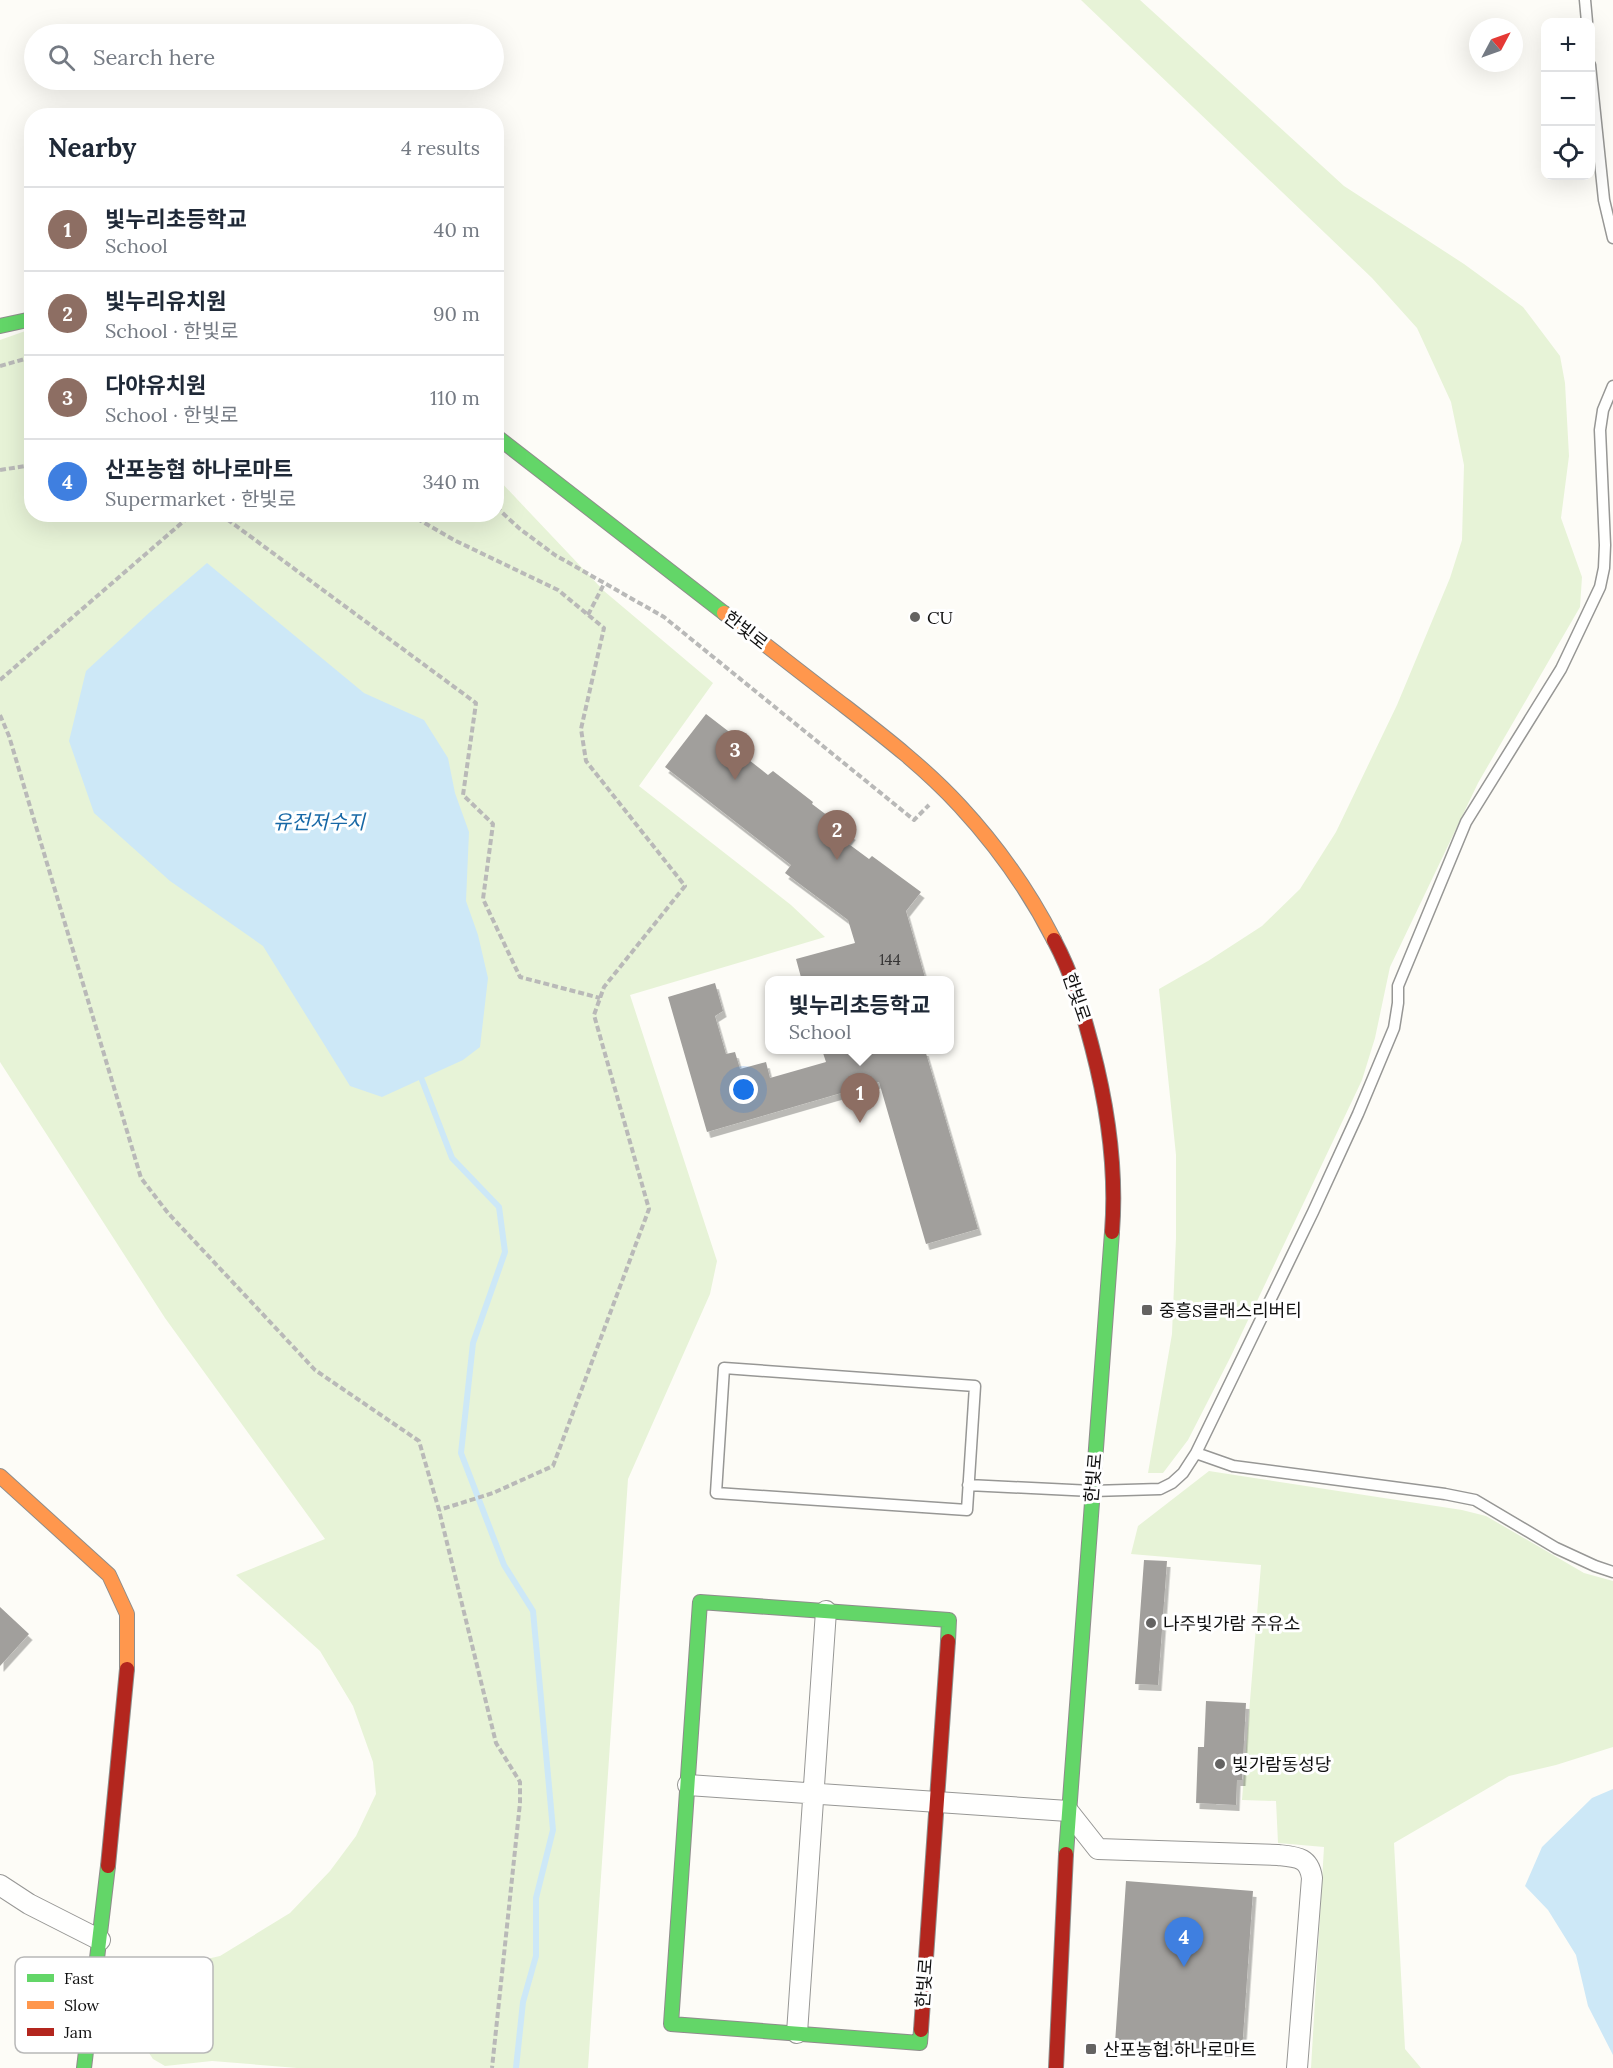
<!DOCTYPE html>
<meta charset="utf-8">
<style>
:root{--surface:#fff;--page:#f2f2f3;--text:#1f2937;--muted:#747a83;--line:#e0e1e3;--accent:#0b8043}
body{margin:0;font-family:Lora,"Noto Sans KR",serif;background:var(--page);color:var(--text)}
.controls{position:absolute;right:18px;top:18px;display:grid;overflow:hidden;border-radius:12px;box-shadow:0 6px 24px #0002}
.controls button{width:54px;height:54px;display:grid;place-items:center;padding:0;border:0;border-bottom:2px solid var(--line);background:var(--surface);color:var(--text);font:30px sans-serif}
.compass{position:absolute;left:1469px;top:18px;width:54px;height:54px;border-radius:50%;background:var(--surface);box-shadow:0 6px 24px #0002;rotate:49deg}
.you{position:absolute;left:744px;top:1090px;width:21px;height:21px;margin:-15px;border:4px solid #fff;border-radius:50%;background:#1a73e8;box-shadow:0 0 0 9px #1a73e833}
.badge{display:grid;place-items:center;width:39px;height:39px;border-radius:50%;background:var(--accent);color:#fff;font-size:20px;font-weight:700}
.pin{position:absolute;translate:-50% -50px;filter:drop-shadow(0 2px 3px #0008)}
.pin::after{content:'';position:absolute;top:32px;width:21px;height:18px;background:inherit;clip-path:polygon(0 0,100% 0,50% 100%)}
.popup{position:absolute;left:765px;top:976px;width:189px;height:78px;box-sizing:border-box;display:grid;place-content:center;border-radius:12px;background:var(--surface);filter:drop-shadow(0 2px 4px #0005);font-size:20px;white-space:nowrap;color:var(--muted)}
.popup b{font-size:22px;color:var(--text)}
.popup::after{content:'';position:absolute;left:50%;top:100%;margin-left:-12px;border:12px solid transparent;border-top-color:var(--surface)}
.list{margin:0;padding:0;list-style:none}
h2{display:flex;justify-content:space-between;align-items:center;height:78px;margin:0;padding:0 24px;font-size:26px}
h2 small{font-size:20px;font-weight:400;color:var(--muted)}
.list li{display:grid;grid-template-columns:39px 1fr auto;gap:18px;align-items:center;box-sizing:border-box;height:84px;padding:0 24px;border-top:2px solid var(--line)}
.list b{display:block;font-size:22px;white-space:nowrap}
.list p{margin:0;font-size:20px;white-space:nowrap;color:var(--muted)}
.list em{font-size:20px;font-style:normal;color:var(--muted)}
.icon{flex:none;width:33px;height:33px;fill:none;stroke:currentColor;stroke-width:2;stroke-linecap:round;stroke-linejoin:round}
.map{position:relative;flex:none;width:1613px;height:2068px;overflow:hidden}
.search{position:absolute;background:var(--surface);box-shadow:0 6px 24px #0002;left:24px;top:24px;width:480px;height:66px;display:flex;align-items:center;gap:15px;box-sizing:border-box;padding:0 21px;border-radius:33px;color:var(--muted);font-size:22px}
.panel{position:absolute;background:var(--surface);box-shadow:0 6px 24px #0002;left:24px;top:108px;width:480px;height:414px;border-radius:24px}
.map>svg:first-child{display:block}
.green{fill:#e7f3d7}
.water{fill:#cde8f7}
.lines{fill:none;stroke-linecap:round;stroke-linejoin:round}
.stream{stroke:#cde8f7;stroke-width:6}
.building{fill:#a19f9c;filter:url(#shadow)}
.lane-casing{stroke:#979795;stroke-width:13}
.street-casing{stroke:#979795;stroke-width:22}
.fast-casing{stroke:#8e8d8b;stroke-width:16}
.slow-casing{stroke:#8e8d8b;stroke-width:16}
.jam-casing{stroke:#8e8d8b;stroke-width:16}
.path{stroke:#b9b9b8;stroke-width:4;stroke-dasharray:6 3;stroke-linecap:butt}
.lane{stroke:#fffffe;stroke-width:10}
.street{stroke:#fffffe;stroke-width:20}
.fast{stroke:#63d668;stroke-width:14}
.slow{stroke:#ff974d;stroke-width:14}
.jam{stroke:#b3261e;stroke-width:14}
.poi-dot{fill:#646362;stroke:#fff;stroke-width:2}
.labels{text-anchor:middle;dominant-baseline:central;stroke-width:6;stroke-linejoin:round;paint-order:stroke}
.number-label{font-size:15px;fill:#353434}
.poi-label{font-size:18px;fill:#111;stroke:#fff;text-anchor:start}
.street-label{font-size:18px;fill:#111;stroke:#fff}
.water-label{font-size:20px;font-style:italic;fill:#1768a6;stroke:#fff}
.key{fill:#fff;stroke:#b8b8b8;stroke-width:1.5}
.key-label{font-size:16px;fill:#111}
</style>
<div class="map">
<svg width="1613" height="2068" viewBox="0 0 1613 2068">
<defs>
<filter id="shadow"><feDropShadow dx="3.5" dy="6" stdDeviation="0" flood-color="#0004"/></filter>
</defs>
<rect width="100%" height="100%" fill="#fdfcf7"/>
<path class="green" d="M1081,0H1140L1344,186L1464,264L1523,307L1560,356L1565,383L1569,456L1561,518L1582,577L1580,607L1478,783L1390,967L1375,1038L1362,1080L1230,1358L1188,1440L1163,1473H1148L1172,1334L1176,1238V1155L1159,989L1208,961L1262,926L1300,889L1336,832L1397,705L1450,578L1462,540L1464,465L1451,402L1417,328L1372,278Z
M31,329L32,514H496L497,478L604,591L713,683L639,786L791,905L825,937L630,995L717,1261L710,1294L628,1479L588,2068H297L212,2061L165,2066L153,2059L143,2044L145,1973L220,1956L290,1913L330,1871L356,1836L376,1794L373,1762L353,1706L320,1651L236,1575L325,1539L165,1318L0,1062V340Z
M1209,1471L1462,1510L1486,1516L1584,1573L1613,1581V1747L1556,1765L1509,1776L1394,1843L1405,2049L1421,2068H1311L1324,1847L1278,1843L1276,1801L1242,1800L1261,1565L1131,1554L1138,1526Z"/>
<path class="water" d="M207,563L364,693L424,720L448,758L455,793L469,832L466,901L478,935L488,978L480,1047L463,1060L382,1097L350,1086L263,946L170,881L94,813L69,741L86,671L150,612Z
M1613,1789V2055L1588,2006L1576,1955L1548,1910L1525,1886L1542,1847L1592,1798Z"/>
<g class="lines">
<path class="stream" d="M422,1080L452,1158L499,1207L505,1252L473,1343L461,1453L504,1565L533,1611L553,1830L536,1898V1956L523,2002L516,2068"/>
</g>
<path class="building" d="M706,714L741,741L735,749L768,775L773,771L813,802L812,804L852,834L846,842L869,859L872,856L921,892L906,911L926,981H802L796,959L855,943L848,920L785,873L791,865L665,767Z
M715,983L723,1011L715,1016L726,1054L735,1052L740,1069L766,1062L770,1078L826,1062L822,1050H925L978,1229L926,1244L879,1082L707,1132L668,997Z
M1144,1560L1167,1561L1158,1685L1135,1684Z
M0,1607L29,1634L0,1666Z
M1206,1701L1246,1703L1242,1780H1237L1236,1805L1196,1803L1198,1747H1204Z
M1126,1881L1253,1891L1242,2052L1115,2043Z"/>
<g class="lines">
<g class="lane-casing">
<path id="lane" d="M1585,0L1587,22
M1590,65L1604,200L1613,238
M724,1368L975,1386L967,1510L716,1493Z
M1196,1453L1233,1466L1445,1494L1475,1500L1556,1548L1595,1566L1613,1572
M968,1485L1092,1491L1160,1489L1172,1483L1183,1473L1196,1453L1313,1212L1358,1114L1394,1028L1398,1003V986L1466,822L1561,669L1600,587L1604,568L1605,545L1600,430L1603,410L1613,386"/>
</g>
<g class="street-casing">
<path id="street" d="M688,1785L1068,1811L1098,1849L1278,1855C1297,1857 1309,1857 1312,1878L1297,2068
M0,1885L29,1904L100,1940
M797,2033L826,1611"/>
</g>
<g class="fast-casing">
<path id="fast" d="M0,326L32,319
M496,436L724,613
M700,1602L949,1620L948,1641
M700,1602L671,2024L920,2043L921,2030
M1066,1854L1112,1232
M84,2068L108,1866"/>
</g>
<g class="slow-casing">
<path id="slow" d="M724,613C765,644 805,676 846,707C886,738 926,769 960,806C997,846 1029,891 1054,940
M0,1476L109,1575L127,1614V1669"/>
</g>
<g class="jam-casing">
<path id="jam" d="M1054,940C1074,978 1081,1006 1092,1047C1108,1108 1117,1168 1112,1232
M108,1866L127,1669
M921,2030L948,1641
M1056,2068L1066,1854"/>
</g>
<path class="path" d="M0,366L32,357
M0,470L32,465
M496,507L520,529L555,555L664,617L914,820L929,805
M220,514L476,703L463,795L493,824L483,899L520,977L600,998
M409,514L456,541L558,590L604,628L581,729L586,761L685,886L604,987L594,1015L649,1209L553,1466L493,1493L439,1510
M588,615L604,584
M0,680L192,514
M0,715L9,736L141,1178L168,1213L315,1370L419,1441L439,1510L496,1743L520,1782V1803L492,2068"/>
<use href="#lane" class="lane"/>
<use href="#street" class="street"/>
<use href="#fast" class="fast"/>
<use href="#slow" class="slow"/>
<use href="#jam" class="jam"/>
</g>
<g class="poi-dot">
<circle cx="915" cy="617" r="6"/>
<rect x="1141" y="1304" width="12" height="12" rx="3"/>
<circle cx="1151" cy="1623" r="6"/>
<circle cx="1220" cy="1764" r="6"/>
<rect x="1085" y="2043" width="12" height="12" rx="3"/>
</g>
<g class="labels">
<g class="number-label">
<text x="890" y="959">144</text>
</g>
<g class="poi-label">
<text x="927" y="617">CU</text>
<text x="1159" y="1310">중흥S클래스리버티</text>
<text x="1163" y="1623">나주빛가람 주유소</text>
<text x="1232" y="1764">빛가람동성당</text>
<text x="1103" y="2049">산포농협.하나로마트</text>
</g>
<g class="street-label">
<text transform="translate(746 630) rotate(38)">한빛로</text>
<text transform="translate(1077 997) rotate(71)">한빛로</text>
<text transform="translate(1093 1478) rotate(-85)">한빛로</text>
<text transform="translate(924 1983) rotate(-86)">한빛로</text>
</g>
<g class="water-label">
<text x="319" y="821">유전저수지</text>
</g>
</g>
<rect x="15" y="1957" width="198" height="96" rx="9" class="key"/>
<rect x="27" y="1974" width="27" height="8" fill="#63d668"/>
<rect x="27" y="2001" width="27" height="8" fill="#ff974d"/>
<rect x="27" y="2028" width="27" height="8" fill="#b3261e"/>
<g class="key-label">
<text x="64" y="1984">Fast</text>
<text x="64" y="2011">Slow</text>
<text x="64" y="2038">Jam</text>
</g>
</svg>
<div class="controls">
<button>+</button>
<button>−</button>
<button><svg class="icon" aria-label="locate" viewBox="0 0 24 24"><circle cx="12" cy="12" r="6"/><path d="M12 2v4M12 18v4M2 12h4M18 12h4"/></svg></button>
</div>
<svg class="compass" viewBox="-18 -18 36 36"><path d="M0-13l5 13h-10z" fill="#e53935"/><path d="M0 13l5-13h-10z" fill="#747a83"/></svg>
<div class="you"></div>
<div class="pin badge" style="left:860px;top:1123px;background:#8d6e63">1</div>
<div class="popup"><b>빛누리초등학교</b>School</div>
<div class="pin badge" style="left:837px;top:860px;background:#8d6e63">2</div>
<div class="pin badge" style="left:735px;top:780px;background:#8d6e63">3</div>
<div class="pin badge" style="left:1184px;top:1967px;background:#3f7fe0">4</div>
<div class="search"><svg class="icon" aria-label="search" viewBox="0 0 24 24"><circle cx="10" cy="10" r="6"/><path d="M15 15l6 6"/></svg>Search here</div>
<section class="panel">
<h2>Nearby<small>4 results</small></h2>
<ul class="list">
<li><span class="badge" style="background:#8d6e63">1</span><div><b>빛누리초등학교</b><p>School</p></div><em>40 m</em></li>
<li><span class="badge" style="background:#8d6e63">2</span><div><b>빛누리유치원</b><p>School · 한빛로</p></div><em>90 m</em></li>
<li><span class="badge" style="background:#8d6e63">3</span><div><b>다야유치원</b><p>School · 한빛로</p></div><em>110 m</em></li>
<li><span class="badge" style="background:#3f7fe0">4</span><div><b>산포농협 하나로마트</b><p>Supermarket · 한빛로</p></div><em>340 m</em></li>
</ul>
</section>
</div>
